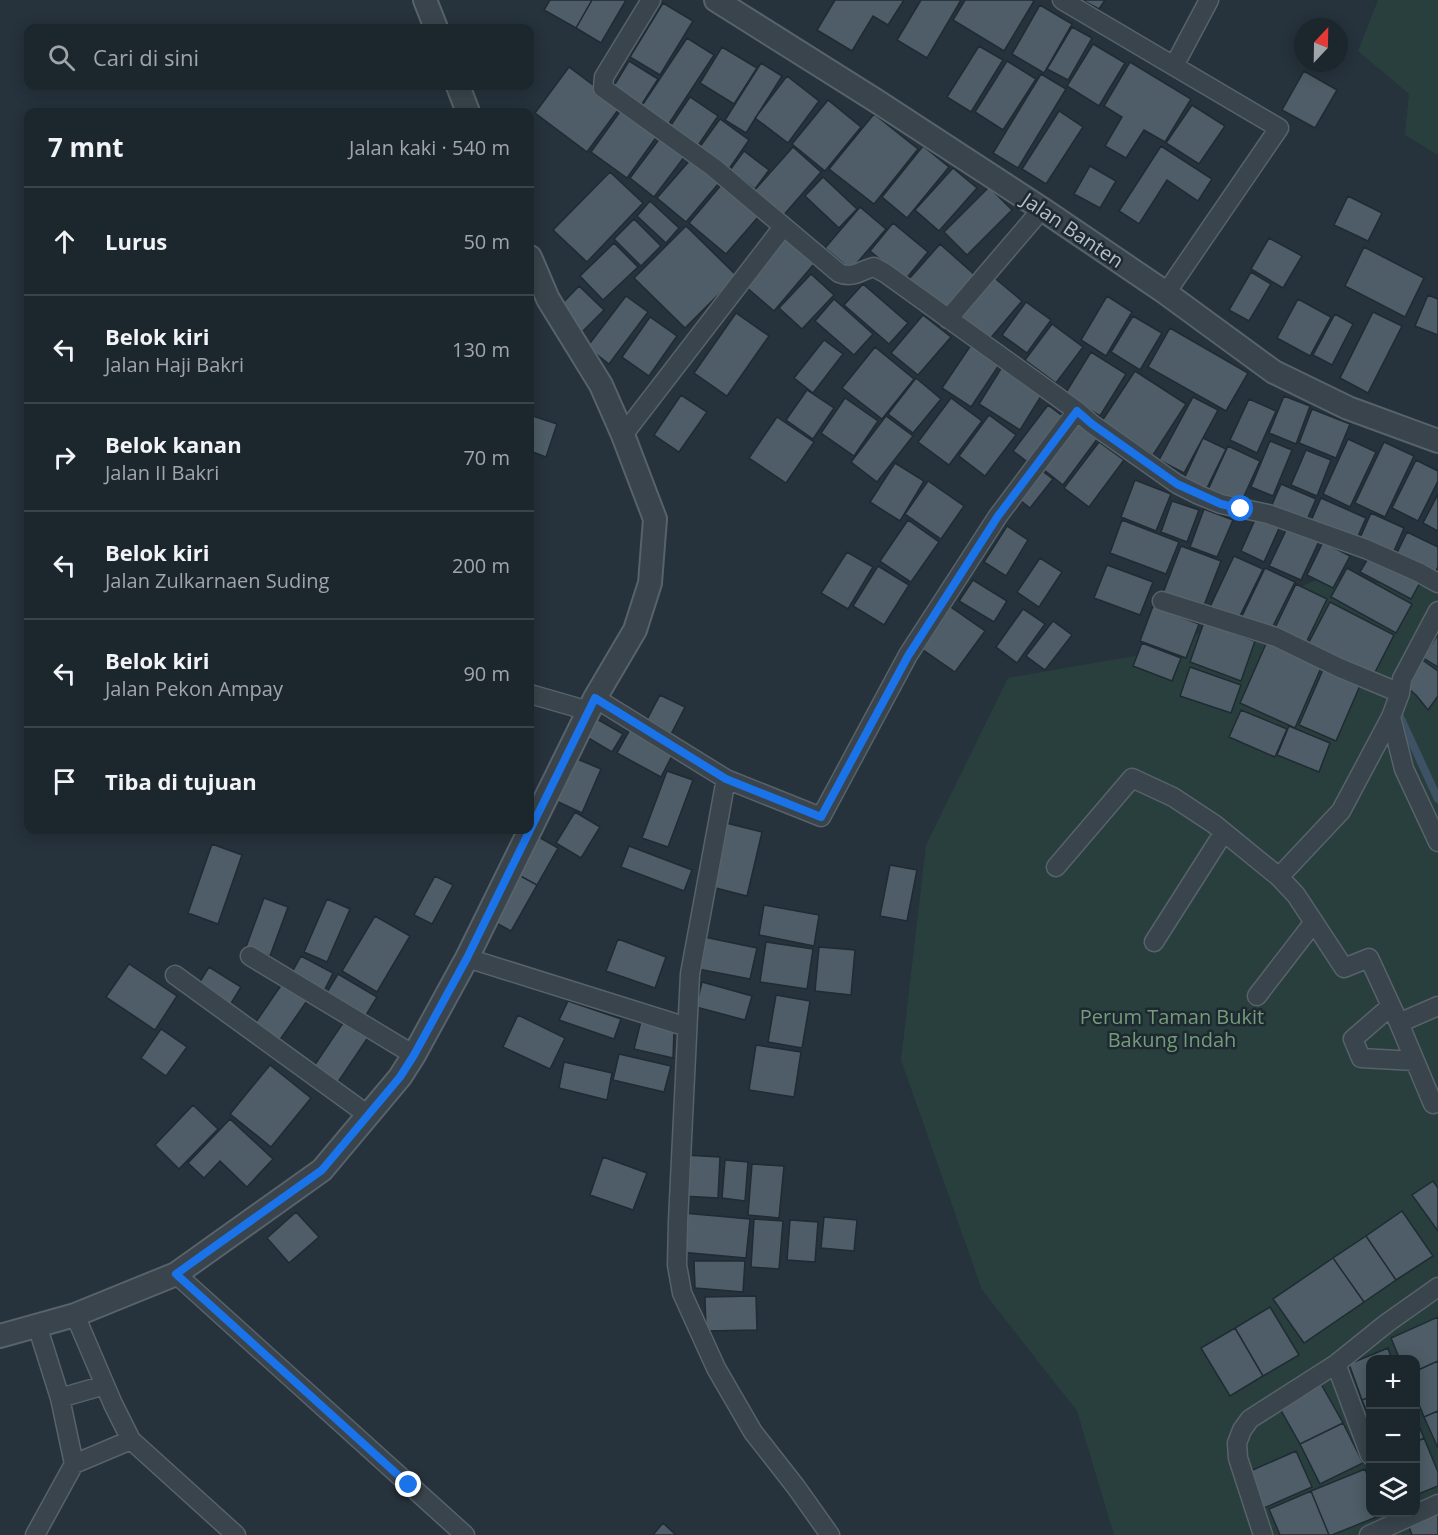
<!DOCTYPE html>
<html lang="id">
<meta charset="utf-8">
<style>
:root{--surface:#1c262d;--page:#293239;--text:#f1f3f6;--muted:#a0a5aa;--line:#3a4349}
body{margin:0;font-family:"Open Sans",sans-serif;background:var(--page);color:var(--text)}
.controls{position:absolute;right:18px;bottom:18px;display:grid;overflow:hidden;border-radius:12px;box-shadow:0 3px 15px #0003}
.controls button{width:54px;height:54px;display:grid;place-items:center;padding:0;border:0;border-bottom:2px solid var(--line);background:var(--surface);color:var(--text);font:30px sans-serif}
.compass{position:absolute;left:1294px;top:18px;width:54px;height:54px;border-radius:50%;background:var(--surface);box-shadow:0 3px 15px #0003;rotate:22deg}
.stop{position:absolute;width:18px;height:18px;margin:-14px;border:4px solid #1a73e8;border-radius:50%;background:#fff}
.stop.end{background:#1a73e8;border-color:#fff;box-shadow:0 2px 6px #0008}
.list{margin:0;padding:0;list-style:none}
h2{display:flex;justify-content:space-between;align-items:center;height:78px;margin:0;padding:0 24px;font-size:26px}
h2 small{font-size:20px;font-weight:400;color:var(--muted)}
.list li{display:grid;grid-template-columns:39px 1fr auto;gap:18px;align-items:center;box-sizing:border-box;height:108px;padding:0 24px;border-top:2px solid var(--line)}
.list b{display:block;font-size:22px;white-space:nowrap}
.list p{margin:0;font-size:20px;white-space:nowrap;color:var(--muted)}
.list em{font-size:20px;font-style:normal;color:var(--muted)}
.icon{flex:none;width:33px;height:33px;fill:none;stroke:currentColor;stroke-width:2;stroke-linecap:round;stroke-linejoin:round}
.map{position:relative;flex:none;width:1438px;height:1535px;overflow:hidden}
.search{position:absolute;background:var(--surface);box-shadow:0 3px 15px #0003;left:24px;top:24px;width:510px;height:66px;display:flex;align-items:center;gap:15px;box-sizing:border-box;padding:0 21px;border-radius:12px;color:var(--muted);font-size:22px}
.panel{position:absolute;background:var(--surface);box-shadow:0 3px 15px #0003;left:24px;top:108px;width:510px;height:726px;border-radius:12px}
.map>svg:first-child{display:block}
.green{fill:#293f3e;fill-rule:evenodd}
.lines{fill:none;stroke-linecap:round;stroke-linejoin:round}
.stream{stroke:#3d5264;stroke-width:8}
.building{fill:#4e5d67;stroke:#202b33;stroke-width:1.5}
.minor-casing{stroke:#57626a;stroke-width:21}
.tertiary-casing{stroke:#57626a;stroke-width:26}
.minor{stroke:#39444c;stroke-width:18}
.tertiary{stroke:#39444c;stroke-width:22}
.route{stroke:#1a73e8;stroke-width:8}
.labels{text-anchor:middle;dominant-baseline:central;stroke-width:5;stroke-linejoin:round;paint-order:stroke}
.street-label{font-size:20px;fill:#b5bfc7;stroke:#1e2931}
.park-label{font-size:20px;fill:#759c79;stroke:#1e2931}
</style>
<div class="map">
<svg width="1438" height="1535" viewBox="0 0 1438 1535">
<rect width="100%" height="100%" fill="#26323c"/>
<path class="green" d="M1378,0H1438V155L1405,135L1409,94L1358,51Z
M1318,579L1438,587V1535H1114L1077,1411L982,1290L901,1060L926,845L1008,678L1157,652ZM1370,1360H1416V1512H1370Z"/>
<g class="lines">
<path class="stream" d="M1397,710L1438,799"/>
</g>
<path class="building" d="M550,0H592L576,28L544,10Z
M592,0H626L601,43L576,28Z
M835,0H904L888,25L873,16L852,51L817,30Z
M921,0H961L927,58L897,40Z
M965,0H1032L1034,1L1004,51L953,20Z
M1082,0H1105L1099,9Z
M663,3L693,21L660,75L630,57Z
M1040,5L1072,24L1044,73L1012,54Z
M1072,27L1092,38L1068,80L1047,69Z
M687,38L714,55L668,125L641,107Z
M1093,44L1125,63L1099,106L1067,86Z
M979,46L1003,60L971,112L947,97Z
M722,47L757,68L734,104L700,83Z
M629,61L658,79L640,107L612,89Z
M1007,61L1036,79L1003,130L975,112Z
M1130,62L1191,99L1165,142L1144,130L1126,158L1105,146L1122,117L1104,106Z
M761,63L782,76L746,133L725,120Z
M569,67L621,106L587,152L535,113Z
M1304,71L1337,90L1315,128L1282,110Z
M1041,74L1066,89L1018,168L993,153Z
M787,76L819,101L788,143L755,118Z
M690,97L718,116L697,147L669,128Z
M828,100L861,127L825,171L792,144Z
M1192,105L1225,126L1199,164L1166,143Z
M624,106L660,132L627,178L591,152Z
M1059,111L1083,127L1046,184L1022,169Z
M874,114L918,149L874,204L829,169Z
M720,119L749,140L729,169L699,148Z
M663,134L688,152L654,197L630,178Z
M923,146L949,167L907,218L882,197Z
M1161,146L1212,179L1198,201L1167,180L1139,224L1119,211Z
M793,147L821,172L782,217L753,192Z
M744,151L769,170L755,189L730,170Z
M691,159L719,183L686,222L657,198Z
M1090,166L1116,181L1100,208L1074,194Z
M953,168L977,188L939,231L915,210Z
M610,172L643,203L587,262L553,230Z
M823,177L857,209L839,228L805,196Z
M722,184L759,216L726,254L689,223Z
M989,187L1012,210L967,255L944,232Z
M1348,196L1382,213L1368,241L1334,225Z
M650,201L679,228L666,243L637,216Z
M860,207L886,229L851,270L825,248Z
M634,219L661,246L641,266L614,239Z
M893,223L928,252L905,280L870,251Z
M686,226L737,276L685,328L634,278Z
M1269,238L1302,256L1283,288L1251,269Z
M785,239L814,264L774,311L745,286Z
M614,243L638,267L603,300L580,276Z
M940,244L976,276L945,310L909,279Z
M1364,247L1424,278L1405,317L1345,286Z
M1251,272L1271,284L1249,321L1229,310Z
M811,274L834,295L802,329L779,308Z
M991,275L1022,301L989,340L959,315Z
M863,284L908,323L889,344L844,305Z
M579,286L604,310L580,334L556,310Z
M1428,295L1438,299V335L1415,326Z
M626,296L648,312L609,364L587,347Z
M1107,296L1132,312L1106,356L1081,340Z
M834,299L873,334L854,355L815,321Z
M1298,299L1331,317L1310,356L1277,338Z
M1026,302L1051,320L1027,353L1002,335Z
M1373,312L1402,326L1368,393L1340,378Z
M736,313L769,336L727,396L694,373Z
M1335,314L1353,324L1332,365L1313,355Z
M923,315L951,337L918,375L891,353Z
M1133,316L1162,333L1140,370L1111,352Z
M650,317L677,336L649,376L622,357Z
M1052,324L1083,347L1056,383L1025,360Z
M1170,328L1248,373L1226,411L1148,367Z
M824,340L843,354L813,393L794,378Z
M971,345L999,365L971,407L942,388Z
M875,347L914,379L882,419L842,388Z
M1091,352L1126,374L1100,416L1065,394Z
M1002,367L1043,393L1020,430L979,404Z
M1135,371L1186,404L1153,455L1102,421Z
M916,378L941,399L913,433L888,414Z
M807,390L834,408L813,439L786,420Z
M681,395L707,412L679,452L654,435Z
M1284,396L1310,406L1296,444L1269,433Z
M1193,397L1218,410L1184,473L1159,460Z
M845,398L878,421L854,456L821,433Z
M951,398L982,421L949,465L918,442Z
M1249,399L1276,411L1257,453L1230,440Z
M1048,405L1069,421L1034,467L1013,451Z
M1312,409L1350,424L1336,458L1299,443Z
M530,415L557,424L546,457L530,451Z
M989,415L1016,435L985,476L959,456Z
M886,416L913,436L877,482L851,462Z
M777,417L814,442L786,483L749,458Z
M1074,419L1098,438L1063,485L1038,465Z
M1203,438L1226,449L1205,492L1183,481Z
M1348,439L1376,452L1350,507L1323,494Z
M1270,441L1292,450L1273,496L1251,487Z
M1099,442L1124,460L1089,507L1064,488Z
M1384,442L1414,456L1385,517L1355,503Z
M1228,446L1260,461L1239,507L1207,492Z
M1306,450L1331,460L1317,496L1291,485Z
M1416,460L1438,471V481L1418,521L1392,508Z
M895,463L924,481L900,521L870,502Z
M1038,468L1053,479L1030,508L1016,497Z
M1135,480L1171,494L1156,531L1121,517Z
M928,481L964,506L941,539L905,514Z
M1281,484L1316,499L1306,522L1271,507Z
M1438,494V531L1423,523Z
M1321,498L1366,518L1355,543L1310,523Z
M1172,501L1199,510L1187,542L1161,532Z
M1204,509L1233,520L1217,557L1190,547Z
M1258,513L1281,524L1264,562L1241,551Z
M1371,513L1404,528L1393,553L1360,538Z
M908,520L939,542L911,582L880,561Z
M1122,520L1179,542L1166,574L1110,553Z
M1289,524L1320,539L1301,580L1269,566Z
M1007,526L1028,540L1006,576L984,562Z
M1407,532L1438,547V567L1433,576L1395,557Z
M1323,542L1350,556L1333,588L1307,575Z
M1181,546L1221,561L1203,608L1163,593Z
M847,552L873,567L848,609L821,593Z
M1371,553L1422,579L1411,599L1360,572Z
M1234,556L1263,569L1237,622L1209,609Z
M1040,558L1062,572L1039,607L1017,592Z
M1107,565L1153,582L1140,615L1094,598Z
M878,566L909,585L884,625L853,606Z
M1265,568L1295,582L1271,630L1242,616Z
M1347,568L1412,604L1396,633L1331,597Z
M973,580L1007,601L994,622L959,601Z
M1296,584L1327,599L1304,647L1273,632Z
M1330,602L1394,635L1372,678L1308,644Z
M945,603L985,631L955,672L916,645Z
M1153,606L1199,624L1186,658L1140,641Z
M1023,609L1045,624L1017,663L996,647Z
M1053,621L1072,635L1045,670L1026,656Z
M1204,622L1255,641L1241,681L1190,662Z
M1438,634V667L1423,658Z
M1269,637L1324,661L1295,728L1240,703Z
M1142,643L1181,658L1172,681L1133,666Z
M1418,657L1438,671V696L1428,710L1416,695L1403,684Z
M1325,665L1362,681L1336,741L1299,725Z
M1190,667L1241,685L1231,713L1180,696Z
M660,695L685,707L668,740L643,727Z
M1241,710L1287,729L1275,757L1229,737Z
M590,715L623,734L612,752L580,733Z
M632,726L675,750L661,777L617,753Z
M1289,726L1330,743L1319,772L1277,755Z
M570,756L601,769L582,813L552,799Z
M667,771L693,780L668,847L642,838Z
M575,812L600,827L581,858L556,843Z
M722,822L762,832L747,896L708,886Z
M537,836L558,848L537,885L515,873Z
M212,844L242,855L218,924L188,913Z
M629,846L692,870L684,891L621,867Z
M890,865L917,870L907,921L880,916Z
M515,873L537,885L511,931L489,919Z
M435,876L453,885L432,924L414,915Z
M264,898L288,907L270,956L246,947Z
M327,899L350,909L327,962L304,952Z
M764,905L819,915L814,946L759,935Z
M375,916L410,936L377,992L342,971Z
M704,937L757,948L750,979L698,969Z
M618,939L666,957L655,988L606,971Z
M766,942L813,949L807,989L760,982Z
M819,947L855,950L851,995L815,991Z
M301,956L333,973L323,993L290,976Z
M129,964L177,996L155,1030L106,997Z
M209,967L241,987L224,1015L191,996Z
M338,974L377,997L363,1020L324,997Z
M284,981L309,998L270,1054L245,1038Z
M702,982L752,996L745,1020L696,1007Z
M776,995L810,1001L802,1048L768,1042Z
M568,1001L621,1019L614,1039L559,1020Z
M518,1015L565,1038L550,1069L503,1047Z
M345,1020L369,1036L338,1082L314,1066Z
M641,1021L674,1031L673,1058L634,1049Z
M161,1029L187,1047L166,1076L141,1058Z
M756,1045L801,1052L794,1097L749,1090Z
M619,1054L671,1066L664,1092L613,1080Z
M564,1062L612,1073L607,1100L559,1088Z
M270,1065L311,1098L271,1147L230,1114Z
M193,1105L218,1129L179,1169L155,1145Z
M230,1119L273,1159L247,1187L220,1161L204,1178L188,1163Z
M684,1155L720,1157L718,1198L682,1196Z
M603,1157L647,1173L633,1210L590,1195Z
M725,1160L748,1162L745,1201L722,1198Z
M752,1164L784,1166L779,1218L748,1215Z
M1433,1181L1438,1188V1231L1412,1195Z
M1402,1211L1433,1256L1396,1280L1366,1236Z
M296,1212L319,1237L289,1263L267,1238Z
M683,1213L750,1219L746,1258L680,1252Z
M824,1217L857,1220L854,1251L821,1248Z
M754,1219L783,1221L779,1269L751,1267Z
M790,1220L818,1222L815,1262L787,1260Z
M1366,1236L1396,1280L1364,1302L1333,1258Z
M1333,1258L1364,1302L1304,1343L1273,1299Z
M694,1261H745L743,1292L695,1288Z
M756,1296L757,1330L706,1331L705,1297Z
M1270,1307L1299,1355L1263,1376L1235,1328Z
M1438,1317V1361L1416,1371V1360H1400L1391,1338Z
M1235,1328L1263,1376L1230,1396L1201,1348Z
M1388,1348L1392,1360H1370V1397L1362,1400L1349,1364Z
M1438,1361V1411L1424,1417L1416,1397V1371Z
M1321,1384L1343,1423L1300,1444L1278,1405Z
M1370,1397V1420L1362,1400Z
M1438,1411V1448L1424,1417Z
M1416,1419L1424,1438L1416,1442Z
M1343,1423L1363,1463L1320,1484L1300,1444Z
M1424,1438L1438,1472V1486L1416,1495V1442Z
M1296,1451L1312,1487L1264,1508L1248,1472Z
M1365,1469L1370,1482V1512H1384V1514L1332,1535H1329L1311,1491Z
M1311,1491L1329,1535H1280L1269,1509Z
M1438,1514V1535H1412L1409,1527Z
M663,1523L676,1535H653Z"/>
<g class="lines">
<g class="minor-casing">
<path id="minor" d="M651,0L604,77L603,88L713,167L839,273C853,279 861,270 874,267L885,273L1077,411L1092,424L1177,484L1199,495L1221,504L1268,514L1366,549L1418,572L1438,583
M1062,0L1279,128L1166,293
M1174,66L1209,0
M948,319L1042,209
M623,435L783,227
M1162,601L1276,637L1340,668L1400,693
M1438,611L1402,679L1400,693L1391,717L1404,769L1438,842
M530,694L589,711
M595,698L726,779L821,817L908,655L998,516L1077,411
M726,779L690,974L678,1221L677,1265L682,1293L716,1368L753,1432L796,1487L830,1535
M1056,867L1132,778L1173,797L1214,824L1279,877L1296,895L1344,968L1369,958L1399,1023L1433,1104
M1279,877L1341,811L1391,717
M1154,942L1224,832
M250,956L414,1055
M467,958L687,1027
M175,975L368,1115
M1257,996L1314,922
M1391,1006L1353,1039L1361,1058L1415,1061
M1399,1023L1438,1006
M176,1274L465,1535
M75,1315L113,1404L131,1440L236,1535
M1336,1364L1370,1455
M60,1398L105,1385
M74,1464L131,1440
M35,1535L74,1464L60,1398L37,1325
M1263,1535L1238,1458L1237,1443L1242,1430L1250,1419L1336,1364L1387,1323L1438,1287
M1369,1535L1438,1504"/>
</g>
<g class="tertiary-casing">
<path id="tertiary" d="M425,0L436,28
M716,0L875,100L1042,209L1166,293L1274,372L1348,408L1438,441
M458,86L468,112
M0,1336L75,1315L176,1274L322,1170L400,1077L414,1055L467,958L595,698L635,630L650,583L655,519L623,435L601,385L548,299L530,257"/>
</g>
<use href="#minor" class="minor"/>
<use href="#tertiary" class="tertiary"/>
</g>
<g class="lines">
<path class="route" d="M409,1485L176,1274L322,1170L400,1077L414,1055L467,958L595,698L726,779L821,817L908,656L998,516L1077,411L1092,424L1177,484L1221,504L1241,509"/>
</g>
<g class="labels">
<g class="street-label">
<text transform="translate(1073 230) rotate(34)">Jalan Banten</text>
</g>
<g class="park-label">
<text x="1172" y="1016">Perum Taman Bukit<tspan x="1172" dy="23">Bakung Indah</tspan></text>
</g>
</g>
</svg>
<div class="controls">
<button>+</button>
<button>−</button>
<button><svg class="icon" aria-label="layers" viewBox="0 0 24 24"><path d="M12 4l9 5-9 5-9-5zM3 14l9 5 9-5"/></svg></button>
</div>
<svg class="compass" viewBox="-18 -18 36 36"><path d="M0-13l5 13h-10z" fill="#e53935"/><path d="M0 13l5-13h-10z" fill="#a0a5aa"/></svg>
<div class="stop" style="left:1241px;top:509px"></div>
<div class="stop end" style="left:409px;top:1485px"></div>
<div class="search"><svg class="icon" aria-label="search" viewBox="0 0 24 24"><circle cx="10" cy="10" r="6"/><path d="M15 15l6 6"/></svg>Cari di sini</div>
<section class="panel">
<h2>7 mnt<small>Jalan kaki · 540 m</small></h2>
<ul class="list">
<li><svg class="icon" aria-label="ahead" viewBox="0 0 24 24"><path d="M12 20V5M6 11l6-6 6 6"/></svg><div><b>Lurus</b></div><em>50 m</em></li>
<li><svg class="icon" aria-label="left" viewBox="0 0 24 24"><path d="M17 20v-9H6M10 6l-5 5 5 5"/></svg><div><b>Belok kiri</b><p>Jalan Haji Bakri</p></div><em>130 m</em></li>
<li><svg class="icon" aria-label="right" viewBox="0 0 24 24"><path d="M7 20v-9h11M14 6l5 5-5 5"/></svg><div><b>Belok kanan</b><p>Jalan II Bakri</p></div><em>70 m</em></li>
<li><svg class="icon" aria-label="left" viewBox="0 0 24 24"><path d="M17 20v-9H6M10 6l-5 5 5 5"/></svg><div><b>Belok kiri</b><p>Jalan Zulkarnaen Suding</p></div><em>200 m</em></li>
<li><svg class="icon" aria-label="left" viewBox="0 0 24 24"><path d="M17 20v-9H6M10 6l-5 5 5 5"/></svg><div><b>Belok kiri</b><p>Jalan Pekon Ampay</p></div><em>90 m</em></li>
<li><svg class="icon" aria-label="arrive" viewBox="0 0 24 24"><path d="M6 21V4h12l-3 4 3 4H6"/></svg><div><b>Tiba di tujuan</b></div></li>
</ul>
</section>
</div>
